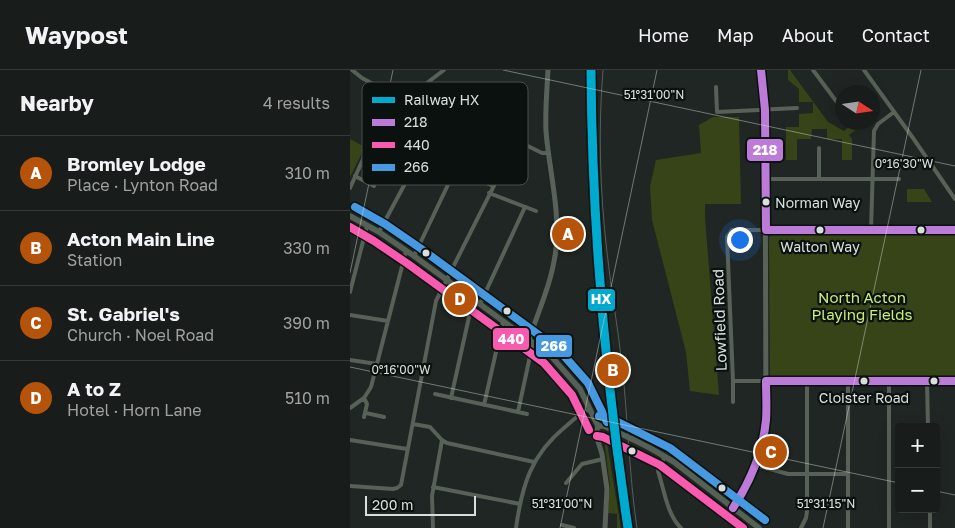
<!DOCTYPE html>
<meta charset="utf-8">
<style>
:root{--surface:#181c1a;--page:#212523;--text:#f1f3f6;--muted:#9fa1a2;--line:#363a39;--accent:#b45309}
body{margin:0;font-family:"Golos Text",sans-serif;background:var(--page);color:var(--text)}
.controls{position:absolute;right:15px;bottom:15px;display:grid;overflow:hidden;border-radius:5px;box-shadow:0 5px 20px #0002}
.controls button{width:45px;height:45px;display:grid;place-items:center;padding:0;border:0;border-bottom:1px solid var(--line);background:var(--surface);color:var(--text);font:25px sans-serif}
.compass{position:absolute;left:485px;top:15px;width:45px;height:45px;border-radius:50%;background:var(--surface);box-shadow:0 5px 20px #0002;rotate:102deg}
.scale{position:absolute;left:15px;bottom:12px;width:111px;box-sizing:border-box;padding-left:5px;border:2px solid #d7e0dc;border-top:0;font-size:14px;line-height:18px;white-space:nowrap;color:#d7e0dc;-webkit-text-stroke:4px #0b110e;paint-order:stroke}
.you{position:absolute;left:389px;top:169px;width:18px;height:18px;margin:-12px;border:4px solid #fff;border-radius:50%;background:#1a73e8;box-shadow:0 0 0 8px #1a73e833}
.badge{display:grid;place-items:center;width:32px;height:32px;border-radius:50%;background:var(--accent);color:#fff;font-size:16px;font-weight:700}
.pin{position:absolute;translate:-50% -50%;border:2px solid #fff;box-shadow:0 1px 5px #0006}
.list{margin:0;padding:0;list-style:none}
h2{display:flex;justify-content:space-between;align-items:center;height:65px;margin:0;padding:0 20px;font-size:21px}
h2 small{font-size:16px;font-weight:400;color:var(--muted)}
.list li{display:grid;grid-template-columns:32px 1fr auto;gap:15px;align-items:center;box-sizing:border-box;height:75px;padding:0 20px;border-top:1px solid var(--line)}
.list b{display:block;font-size:19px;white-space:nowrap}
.list p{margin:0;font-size:16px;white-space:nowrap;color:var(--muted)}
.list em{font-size:16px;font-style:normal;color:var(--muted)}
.map{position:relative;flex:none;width:605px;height:458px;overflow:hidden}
header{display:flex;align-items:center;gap:30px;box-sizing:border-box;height:70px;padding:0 25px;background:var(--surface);border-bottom:1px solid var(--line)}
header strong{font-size:24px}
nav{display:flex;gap:28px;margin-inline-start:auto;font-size:18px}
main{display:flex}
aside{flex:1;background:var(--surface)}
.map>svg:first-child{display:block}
.green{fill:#374417}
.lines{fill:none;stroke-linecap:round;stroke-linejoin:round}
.street{stroke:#576157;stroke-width:4}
.secondary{stroke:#586259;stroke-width:5}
.primary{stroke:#566156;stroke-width:5.5}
.rail{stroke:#575d59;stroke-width:1}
.primary-bridge{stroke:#566156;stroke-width:5.5}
.bus-1-casing{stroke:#0b110e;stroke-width:11}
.bus-2-casing{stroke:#0b110e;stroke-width:11}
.bus-3-casing{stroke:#0b110e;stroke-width:11}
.bus-1{stroke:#bd7bd9;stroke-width:8}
.bus-2{stroke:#f75aaf;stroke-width:8}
.bus-3{stroke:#4699e1;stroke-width:8}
.rail-1-casing{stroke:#0b110e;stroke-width:12}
.rail-1{stroke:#00a9ce;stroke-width:9}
.ticks{fill:none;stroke:#d7e0dc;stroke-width:1;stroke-opacity:0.45}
.bus-dot{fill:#d7e0dc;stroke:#0b110e;stroke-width:2}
.labels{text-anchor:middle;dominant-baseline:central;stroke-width:4.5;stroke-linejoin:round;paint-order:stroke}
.bus-label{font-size:14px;fill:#d7e0dc;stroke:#0b110e}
.park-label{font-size:15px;fill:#caee75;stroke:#0b110e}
.street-label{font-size:15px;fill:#d7e0dc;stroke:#0b110e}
.key{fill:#0b110e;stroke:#484f4c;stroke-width:1}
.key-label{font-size:14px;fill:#d7e0dc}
.ticks-label{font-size:12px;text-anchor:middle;fill:#d7e0dc;stroke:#0b110e;stroke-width:4.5;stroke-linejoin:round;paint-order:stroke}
.line-badge{stroke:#0b110e;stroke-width:2}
.badge-label{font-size:14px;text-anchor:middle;font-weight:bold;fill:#fff}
</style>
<header>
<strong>Waypost</strong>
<nav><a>Home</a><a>Map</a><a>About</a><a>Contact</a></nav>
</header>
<main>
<aside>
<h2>Nearby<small>4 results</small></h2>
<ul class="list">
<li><span class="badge">A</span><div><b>Bromley Lodge</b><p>Place · Lynton Road</p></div><em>310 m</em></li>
<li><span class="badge">B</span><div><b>Acton Main Line</b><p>Station</p></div><em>330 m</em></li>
<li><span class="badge">C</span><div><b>St. Gabriel's</b><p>Church · Noel Road</p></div><em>390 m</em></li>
<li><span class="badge">D</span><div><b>A to Z</b><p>Hotel · Horn Lane</p></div><em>510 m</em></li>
</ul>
</aside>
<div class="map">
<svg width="605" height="458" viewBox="0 0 605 458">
<rect width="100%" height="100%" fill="#202623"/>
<path class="green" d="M438,0H440L478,52L494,61L503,53H510L508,55L510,57L499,65L502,69V90H492V69H477V59H462L461,69H447V90H436V57H449V44L463,43V32H449V19L438,10Z
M363,47H389L391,134H355V148L369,325L340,321L336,282L302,150L300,116L306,90L351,83L349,55Z
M0,69L15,77L0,107Z
M557,119H574L582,132H557Z
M424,163H605V307L423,308L420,305L419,167Z
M254,367H256L271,458H267V444L258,443L260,417Z"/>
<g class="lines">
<path class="street" d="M2,0L12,8L49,28L117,46L192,83H199
M463,0L492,39
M514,0L563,68L605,129
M366,17L367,42L447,38
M131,53L141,30
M5,106L24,116
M415,109H549
M469,109V78
M0,118L14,87L23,71L58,31L73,16L94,0
M139,123L186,141
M521,160L524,61L528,54L544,42
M605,160H382L377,167L383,311H605
M29,162L72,82L143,116
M64,186L106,98
M0,222L17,156
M130,234L175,137
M0,245L38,251
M0,290L27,294
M383,311V332
M577,311L578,357
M539,312V458
M85,324L177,344
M101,328L123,229
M134,335L153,251
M0,338L14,328
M168,342L183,272
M16,343L34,347
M14,347L17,334L14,328L21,317L56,181
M63,354L80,357L92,370L97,373L184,392
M0,370L57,379
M315,386L308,401C314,419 317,445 331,458
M405,395L438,404H498
M216,413L232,394L253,389
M0,416L43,419L47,418L51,415L86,231L167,70
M83,417L170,434
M580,439V458
M212,455L224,458
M83,458L82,426L92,370
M166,458C172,415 181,385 215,357C223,350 230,343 240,339
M451,458L456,448L457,441V311
M498,458V312"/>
<path class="secondary" d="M179,269C189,240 203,209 206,178C210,138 199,100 196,61C195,40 197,20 198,0
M248,356L246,365L252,384L257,419L255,458
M383,438C400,415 413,378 416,349L415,40L411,0"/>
<path class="primary" d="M0,146L29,162L64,186L201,286L230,319L248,356H254
M282,369L300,378L324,392L409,458"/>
<path class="rail" d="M253,0C248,60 250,122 257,182C261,220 268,258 272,295C278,349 279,404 287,458
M245,20V0"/>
<path class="primary-bridge" d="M254,356L282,369"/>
<g class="bus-1-casing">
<path id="bus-1" d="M411,0L415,40L416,160
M416,160H605
M416,311H605
M383,438C400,412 413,381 416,350C417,337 416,324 416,311"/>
</g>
<g class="bus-2-casing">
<path id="bus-2" d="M0,157L24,171L58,194L194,293L222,325L239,360
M247,366L253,367L310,395L393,458"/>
</g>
<g class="bus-3-casing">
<path id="bus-3" d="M5,137L35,154L70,178L208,279L238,313L257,352
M249,346L260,348L320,378L415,450"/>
</g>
<use href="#bus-1" class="bus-1"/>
<use href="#bus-2" class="bus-2"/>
<use href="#bus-3" class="bus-3"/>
<g class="rail-1-casing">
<path id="rail-1" d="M241,0C242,154 255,306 278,458"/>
</g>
<use href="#rail-1" class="rail-1"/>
</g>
<path class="ticks" d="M153,0L605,96M0,203L43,0M0,297L549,413M586,421L605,425M210,458L307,0M473,458L571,0"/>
<g class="bus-dot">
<circle cx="416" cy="132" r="4.5"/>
<circle cx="470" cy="160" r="4.5"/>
<circle cx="571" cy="160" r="4.5"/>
<circle cx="76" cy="183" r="4.5"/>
<circle cx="157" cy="241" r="4.5"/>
<circle cx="514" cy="311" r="4.5"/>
<circle cx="584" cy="311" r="4.5"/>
<circle cx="282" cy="381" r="4.5"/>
<circle cx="372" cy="418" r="4.5"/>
</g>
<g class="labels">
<g class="bus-label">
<text x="425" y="132" text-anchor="start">Norman Way</text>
<text x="470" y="176">Walton Way</text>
<text x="514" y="327">Cloister Road</text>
</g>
<g class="park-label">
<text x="512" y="227">North Acton<tspan x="512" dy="17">Playing Fields</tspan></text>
</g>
<g class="street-label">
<text transform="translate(369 250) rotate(-92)">Lowfield Road</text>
</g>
</g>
<rect x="12" y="12" width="166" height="103" rx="8" class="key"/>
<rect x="22" y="27" width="23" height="6" fill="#00a9ce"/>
<rect x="22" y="49" width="23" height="7" fill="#bd7bd9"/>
<rect x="22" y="72" width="23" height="6" fill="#f75aaf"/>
<rect x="22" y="94" width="23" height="7" fill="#4699e1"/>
<g class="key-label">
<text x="54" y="35">Railway HX</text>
<text x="54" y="57">218</text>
<text x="54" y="80">440</text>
<text x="54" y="102">266</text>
</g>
<g class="ticks-label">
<text x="304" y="29">51°31'00"N</text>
<text x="554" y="98">0°16'30"W</text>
<text x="51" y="304">0°16'00"W</text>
<text x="212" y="438">51°31'00"N</text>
<text x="476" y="438">51°31'15"N</text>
</g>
<g class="line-badge">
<rect x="396" y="68" width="38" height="24" rx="5" fill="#bd7bd9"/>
<rect x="237" y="218" width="29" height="24" rx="5" fill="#00a9ce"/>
<rect x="142" y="257" width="38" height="24" rx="5" fill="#f75aaf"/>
<rect x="185" y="264" width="38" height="24" rx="5" fill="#4699e1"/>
</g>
<g class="badge-label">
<text x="415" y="85">218</text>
<text x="251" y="234">HX</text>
<text x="161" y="274">440</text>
<text x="204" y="281">266</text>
</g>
</svg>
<div class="controls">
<button>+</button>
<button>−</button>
</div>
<svg class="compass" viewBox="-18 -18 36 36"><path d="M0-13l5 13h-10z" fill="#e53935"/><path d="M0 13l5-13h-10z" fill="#9fa1a2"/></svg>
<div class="scale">200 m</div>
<div class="you"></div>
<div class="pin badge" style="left:218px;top:164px">A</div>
<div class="pin badge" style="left:263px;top:300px">B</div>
<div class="pin badge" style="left:421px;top:382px">C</div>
<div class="pin badge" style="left:110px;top:229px">D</div>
</div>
</main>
